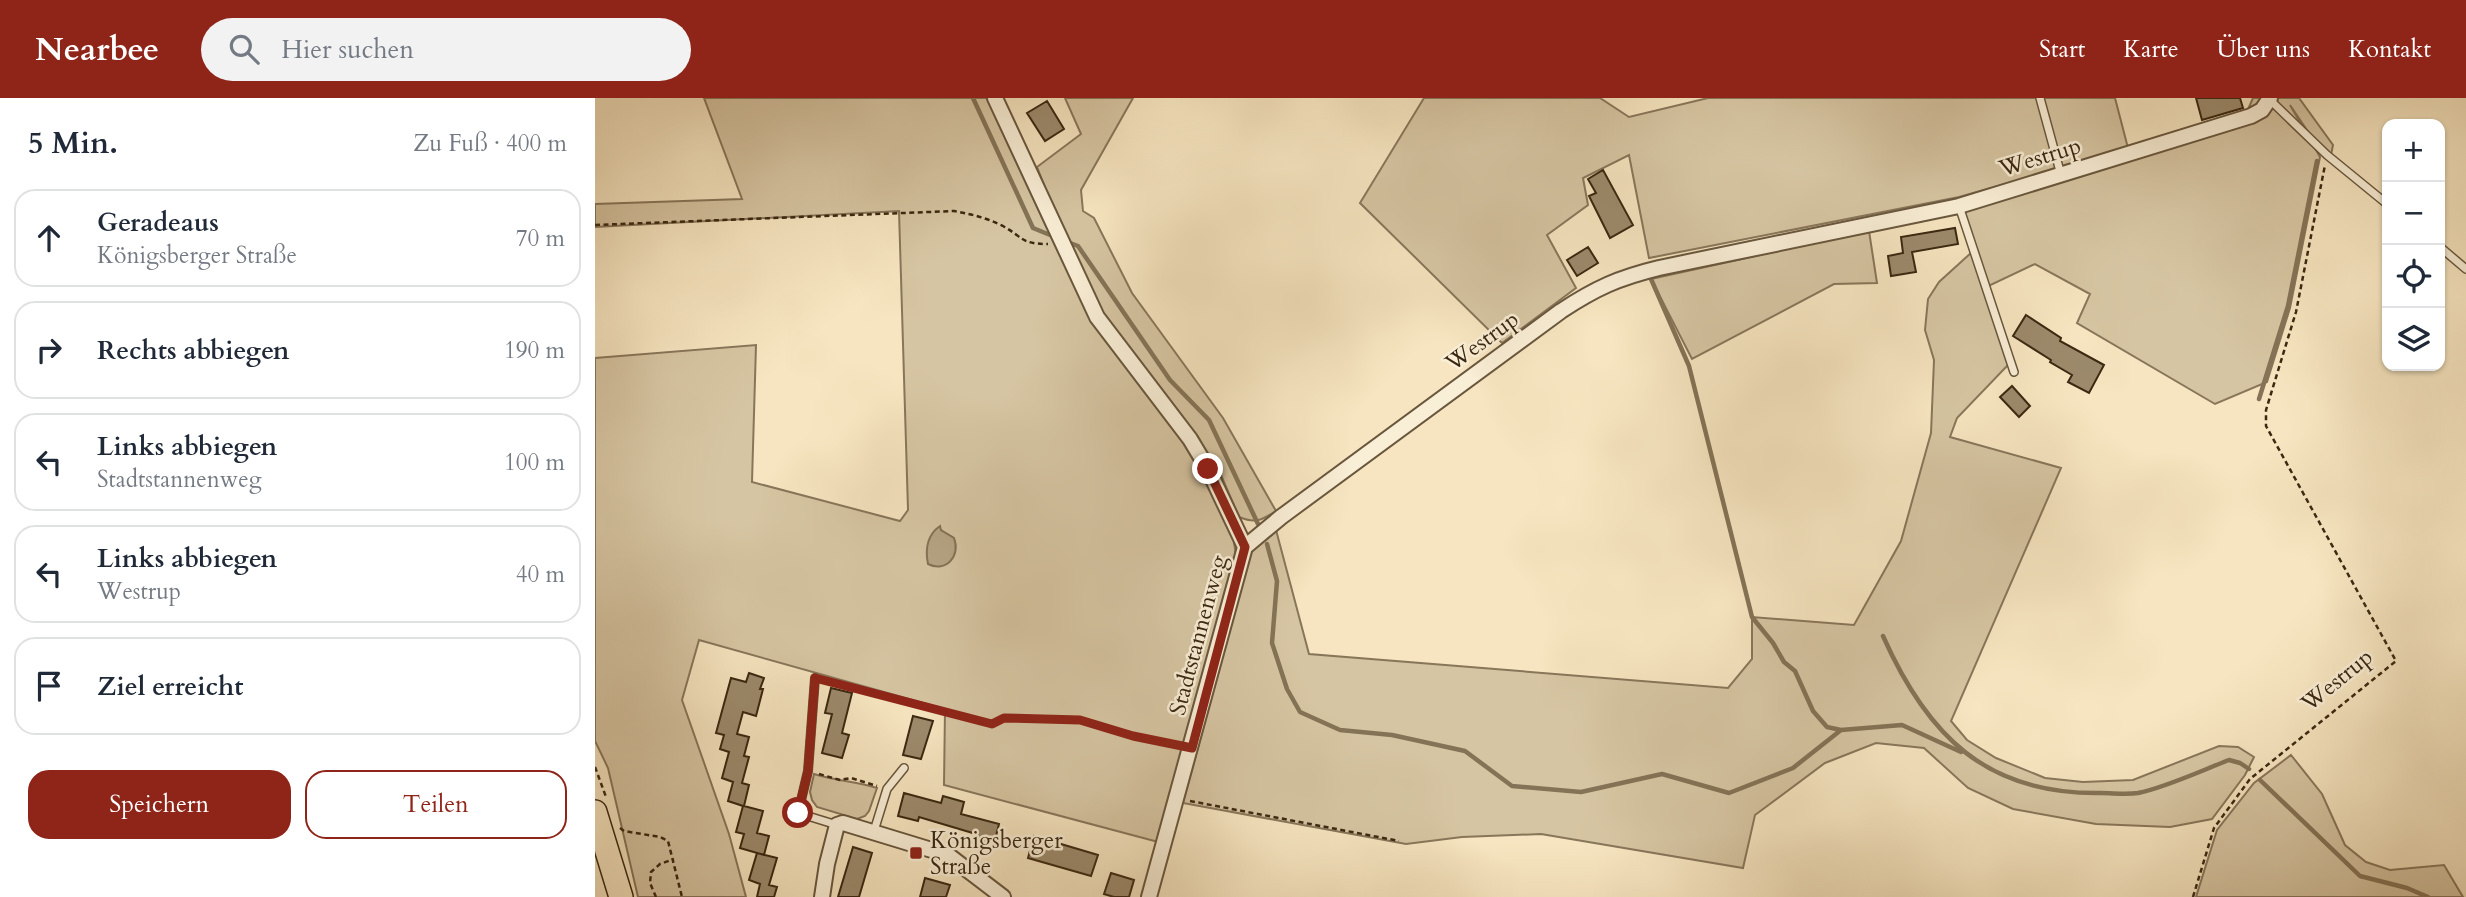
<!DOCTYPE html>
<html lang="de">
<meta charset="utf-8">
<style>
:root{--surface:#fff;--page:#f2f2f3;--text:#1f2937;--muted:#747a83;--line:#e0e1e3;--accent:#8f2418}
body{margin:0;font-family:Cardo,serif;background:var(--page);color:var(--text)}
.controls{position:absolute;right:21px;top:21px;display:grid;overflow:hidden;border-radius:14px;box-shadow:0 2px 5px #0004}
.controls button{width:63px;height:63px;display:grid;place-items:center;padding:0;border:0;border-bottom:2px solid var(--line);background:var(--surface);color:var(--text);font:35px sans-serif}
.stop{position:absolute;width:21px;height:21px;margin:-16px;border:5px solid #8f2418;border-radius:50%;background:#fff}
.stop.end{background:#8f2418;border-color:#fff;box-shadow:0 2px 7px #0008}
.list{margin:0;padding:0;list-style:none}
h2{display:flex;justify-content:space-between;align-items:center;height:91px;margin:0;padding:0 28px;font-size:30px}
h2 small{font-size:23px;font-weight:400;color:var(--muted)}
.list li{display:grid;grid-template-columns:46px 1fr auto;gap:21px;align-items:center;box-sizing:border-box;height:98px;margin:0 14px 14px;padding:0 14px;border:2px solid var(--line);border-radius:21px}
.list b{display:block;font-size:26px;white-space:nowrap}
.list p{margin:0;font-size:23px;white-space:nowrap;color:var(--muted)}
.list em{font-size:23px;font-style:normal;color:var(--muted)}
.actions{display:flex;gap:14px;padding:21px 28px}
.actions a{flex:1;padding:16px 0;border:2px solid var(--accent);border-radius:21px;text-align:center;font-size:24px;color:var(--accent)}
.actions .main{background:var(--accent);color:#fff}
.icon{flex:none;width:38px;height:38px;fill:none;stroke:currentColor;stroke-width:2;stroke-linecap:round;stroke-linejoin:round}
.map{position:relative;flex:none;width:1871px;height:799px;overflow:hidden}
header{display:flex;align-items:center;gap:42px;box-sizing:border-box;height:98px;padding:0 35px;background:var(--accent);color:#fff}
header strong{font-size:33px}
nav{display:flex;gap:38px;margin-inline-start:auto;font-size:24px}
.search{width:490px;height:63px;background:var(--page);display:flex;align-items:center;gap:18px;box-sizing:border-box;padding:0 24px;border-radius:38px;color:var(--muted);font-size:26px}
main{display:flex}
aside{flex:1;background:var(--surface)}
.map>svg:first-child{display:block}
.green{fill:#d6c5a2;stroke:#88765a;stroke-width:2}
.water{fill:#b6a584;stroke:#847356;stroke-width:2}
.lines{fill:none;stroke-linecap:round;stroke-linejoin:round}
.stream{stroke:#847356;stroke-width:4.5}
.building{fill:#9c8a6c;stroke:#3a2811;stroke-width:2}
.lane-casing{stroke:#69573d;stroke-width:10}
.street-casing{stroke:#69573d;stroke-width:18}
.primary-casing{stroke:#3a2811;stroke-width:26}
.path{stroke:#3a2811;stroke-width:2.5;stroke-dasharray:5 3.5;stroke-linecap:butt}
.lane{stroke:#f9eed6;stroke-width:7}
.street{stroke:#f9eed6;stroke-width:14}
.primary{stroke:#f6e5c0;stroke-width:23}
.route{stroke:#8f2418;stroke-width:9}
.poi-dot{fill:#8f2418;stroke:#f9eed6;stroke-width:2.5}
.labels{text-anchor:middle;dominant-baseline:central;stroke-width:5;stroke-linejoin:round;paint-order:stroke}
.street-label{font-size:23px;fill:#3a2811;stroke:#f9eed6}
.poi-label{font-size:23px;fill:#3a2811;stroke:#f9eed6;text-anchor:start}
</style>
<header>
<strong>Nearbee</strong>
<div class="search"><svg class="icon" aria-label="search" viewBox="0 0 24 24"><circle cx="10" cy="10" r="6"/><path d="M15 15l6 6"/></svg>Hier suchen</div>
<nav><a>Start</a><a>Karte</a><a>Über uns</a><a>Kontakt</a></nav>
</header>
<main>
<aside>
<h2>5 Min.<small>Zu Fuß · 400 m</small></h2>
<ul class="list">
<li><svg class="icon" aria-label="ahead" viewBox="0 0 24 24"><path d="M12 20V5M6 11l6-6 6 6"/></svg><div><b>Geradeaus</b><p>Königsberger Straße</p></div><em>70 m</em></li>
<li><svg class="icon" aria-label="right" viewBox="0 0 24 24"><path d="M7 20v-9h11M14 6l5 5-5 5"/></svg><div><b>Rechts abbiegen</b></div><em>190 m</em></li>
<li><svg class="icon" aria-label="left" viewBox="0 0 24 24"><path d="M17 20v-9H6M10 6l-5 5 5 5"/></svg><div><b>Links abbiegen</b><p>Stadtstannenweg</p></div><em>100 m</em></li>
<li><svg class="icon" aria-label="left" viewBox="0 0 24 24"><path d="M17 20v-9H6M10 6l-5 5 5 5"/></svg><div><b>Links abbiegen</b><p>Westrup</p></div><em>40 m</em></li>
<li><svg class="icon" aria-label="arrive" viewBox="0 0 24 24"><path d="M6 21V4h12l-3 4 3 4H6"/></svg><div><b>Ziel erreicht</b></div></li>
</ul>
<div class="actions"><a class="main">Speichern</a><a>Teilen</a></div>
</aside>
<div class="map">
<svg width="1871" height="799" viewBox="0 0 1871 799">
<rect width="100%" height="100%" fill="#f6e5c0"/>
<filter id="stains"><feTurbulence type="fractalNoise" baseFrequency=".00286" numOctaves="4"/><feColorMatrix values="0 0 0 0 .2 0 0 0 0 .09 0 0 0 0 .02 0 0 0 .5 -.17"/></filter>
<radialGradient id="worn" r=".72"><stop offset=".6" stop-color="#630" stop-opacity="0"/><stop offset="1" stop-color="#630" stop-opacity=".3"/></radialGradient>
<path class="green" d="M109,0H392L459,145L497,220L609,373L638,438L641,457L567,745L349,687L350,611L104,542L87,602L134,736L151,799H43L13,670L0,643V260L161,247L157,384L305,423L313,412L304,113L0,129V106L147,101Z
M470,0H538L486,92L488,113L499,120L537,195L628,320L681,413C667,422 661,426 644,419L623,370L506,212L469,138L442,69L486,36Z
M829,0H1005L1034,19L1113,0H1520L1533,50L1651,16L1658,0H1704L1738,47L1736,57L1716,38L1695,7L1725,59L1695,210L1672,284L1620,306L1482,225L1495,196L1440,166L1389,190L1413,267L1362,320L1355,339L1466,370L1356,623L1372,642L1401,660L1450,680L1488,684L1538,682L1624,648L1643,649L1659,659L1650,677L1617,721L1575,729L1501,726L1418,711L1373,690L1329,650L1281,645L1230,665L1160,717L1148,770L946,736L867,739L811,746L588,705L656,454L681,432L714,556L1133,590L1157,561V519L1259,527L1306,443L1336,335L1339,262L1330,232L1333,201L1344,184L1377,154L1364,113L1429,96L1428,86L1431,80L1364,99L1054,160L1034,57L988,80L993,107L952,137L981,190L907,245L765,105Z
M1274,133L1282,185L1239,186L1097,261L1056,181Z
M1696,657L1727,696L1750,747L1771,764L1795,772L1849,767L1868,799H1601L1622,732L1659,685Z
M219,676C241,683 260,683 282,690L274,713L270,718L262,721L222,709L217,702L215,694Z"/>
<path class="water" d="M345,428L346,432L359,440C366,458 351,475 333,466C330,451 332,437 345,428Z"/>
<g class="lines">
<path class="stream" d="M378,0L438,130L460,139
M470,143L483,148L575,282L614,322L663,426
M1056,181L1094,268L1157,519L1178,545L1189,564L1200,573L1218,613L1232,629L1246,632
M1664,301L1693,208L1722,63
M672,446L682,483L677,545L692,591L705,614L745,632L797,637L870,653L917,688L986,694L1067,676L1134,695L1198,670L1246,632L1307,627L1366,654
M1288,538C1332,637 1391,697 1506,695C1518,695 1531,697 1543,695C1569,690 1608,672 1634,662L1645,665L1654,671
M1665,682L1765,778L1812,790L1833,799"/>
</g>
<path class="building" d="M1601,0H1645L1648,10L1607,22Z
M452,3L469,31L450,43L432,15Z
M1008,72L1038,127L1015,140L994,98L1001,95L993,81Z
M1360,130L1363,146L1317,154L1321,174L1296,178L1293,158L1308,155L1306,139Z
M993,149L1003,165L982,178L972,162Z
M1431,217L1466,240L1465,243L1509,267L1494,295L1473,284L1477,277L1455,264L1456,262L1418,238Z
M1417,288L1435,308L1424,319L1405,299Z
M154,575L169,580L165,591H168L161,618L148,614L142,636L154,639L149,658L154,659L147,685L154,687L149,708L168,713L162,735L174,738L169,757L145,750L149,736L141,734L148,708L133,703L138,684L127,680L134,654L125,651L129,637L121,635L136,580L151,584Z
M236,590L257,595L247,635L254,637L247,660L227,655L237,616L230,615Z
M318,618L338,623L326,661L308,657Z
M309,695L346,705L348,698L369,704L366,716L404,726L398,750L378,745L381,736L324,719L323,723L303,718Z
M439,738L503,757L496,778L433,760Z
M258,749L277,755L264,799H243Z
M162,755L182,760L174,787L182,789L179,799H162L165,786L154,782Z
M516,775L539,782L534,799H519L509,796Z
M330,780L355,787L351,799H325Z"/>
<g class="lines">
<g class="lane-casing">
<path id="lane" d="M1445,0L1466,77
M1675,2L1732,57L1792,106
M1364,108L1419,274
M1845,149L1871,171
M220,580L213,673L203,715L242,727
M279,733L292,691L309,670"/>
</g>
<g class="street-casing">
<path id="street" d="M400,0L502,219L595,341L613,371L650,449
M650,449L686,419L966,213C1001,190 1023,180 1064,170L1364,108L1656,18L1667,12L1675,0
M227,799L232,766L242,727L248,725L353,757L408,799
M554,799L650,449"/>
</g>
<g class="primary-casing">
<path id="primary" d="M0,714L26,799"/>
</g>
<path class="path" d="M0,127L359,113C376,116 392,120 408,128C429,140 426,146 453,146
M230,583L397,626L409,620L485,622L538,638L581,647
M0,669L11,699
M224,676L245,682L256,680L282,688
M595,703L804,743
M25,730L29,733L65,739L73,743L87,799
M61,799L55,785L56,774L65,766L79,761
M1598,799L1619,730L1655,681L1801,563L1671,328V312L1701,214L1730,67"/>
<use href="#lane" class="lane"/>
<use href="#street" class="street"/>
<use href="#primary" class="primary"/>
</g>
<g class="lines">
<path class="route" d="M203,715L213,673L220,580L397,626L409,620L485,622L538,638L597,650L650,449L613,371"/>
</g>
<rect class="poi-dot" x="314" y="748" width="14" height="14" rx="3.5"/>
<g class="labels">
<g class="street-label">
<text transform="translate(1445 59) rotate(-17)">Westrup</text>
<text transform="translate(887 243) rotate(-36)">Westrup</text>
<text transform="translate(603 537) rotate(-75)">Stadtstannenweg</text>
<text transform="translate(1742 582) rotate(-39)">Westrup</text>
</g>
<g class="poi-label">
<text x="335" y="742">Königsberger<tspan x="335" dy="26">Straße</tspan></text>
</g>
</g>
<rect width="100%" height="100%" filter="url(#stains)"/>
<rect width="100%" height="100%" fill="url(#worn)"/>
</svg>
<div class="controls">
<button>+</button>
<button>−</button>
<button><svg class="icon" aria-label="locate" viewBox="0 0 24 24"><circle cx="12" cy="12" r="6"/><path d="M12 2v4M12 18v4M2 12h4M18 12h4"/></svg></button>
<button><svg class="icon" aria-label="layers" viewBox="0 0 24 24"><path d="M12 4l9 5-9 5-9-5zM3 14l9 5 9-5"/></svg></button>
</div>
<div class="stop" style="left:203px;top:715px"></div>
<div class="stop end" style="left:613px;top:371px"></div>
</div>
</main>
